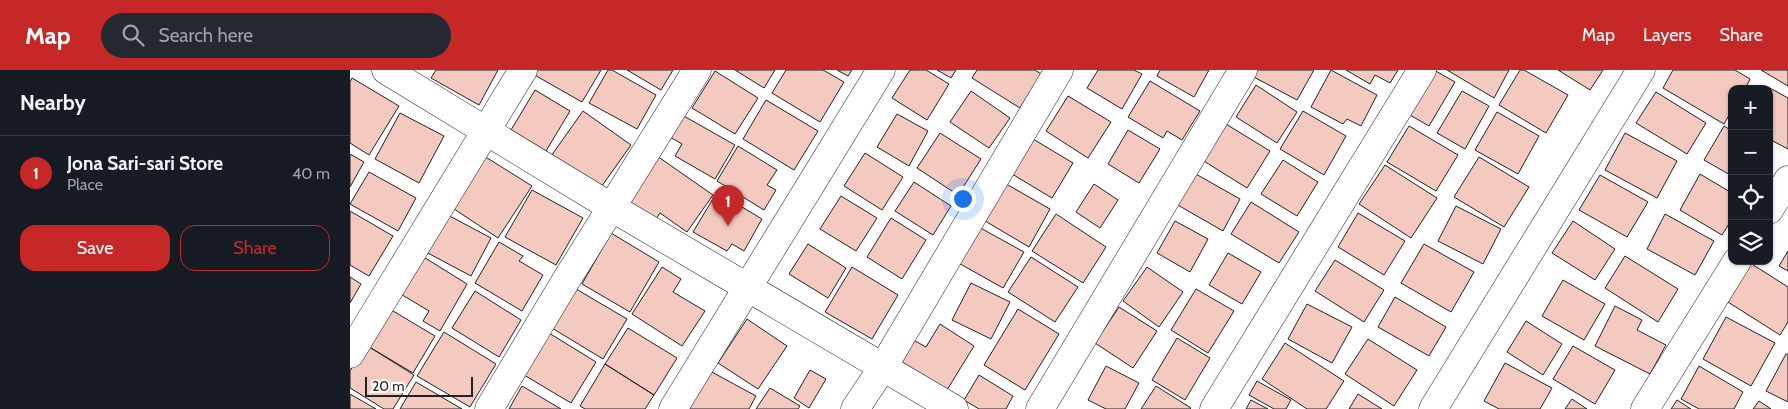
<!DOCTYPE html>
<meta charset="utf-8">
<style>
:root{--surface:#171b24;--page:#242831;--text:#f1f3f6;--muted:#9ea1a6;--line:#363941;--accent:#c62828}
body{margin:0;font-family:Cabin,sans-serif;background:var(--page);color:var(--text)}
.controls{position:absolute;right:15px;top:15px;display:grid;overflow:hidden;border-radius:10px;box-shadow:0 1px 4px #0004}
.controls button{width:45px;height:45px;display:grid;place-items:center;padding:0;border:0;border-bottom:1px solid var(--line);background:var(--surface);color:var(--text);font:25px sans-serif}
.scale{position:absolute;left:15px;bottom:12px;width:108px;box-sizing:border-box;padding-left:5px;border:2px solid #222;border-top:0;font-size:14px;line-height:18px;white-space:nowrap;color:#222;-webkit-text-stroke:4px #fff;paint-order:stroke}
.you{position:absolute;left:612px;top:128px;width:18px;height:18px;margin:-12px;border:4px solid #fff;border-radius:50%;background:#1a73e8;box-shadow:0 0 0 8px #1a73e833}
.badge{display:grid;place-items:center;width:32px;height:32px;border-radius:50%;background:var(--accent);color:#fff;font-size:16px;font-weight:700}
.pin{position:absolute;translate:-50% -41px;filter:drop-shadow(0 1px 2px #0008)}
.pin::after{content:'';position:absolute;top:26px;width:18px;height:15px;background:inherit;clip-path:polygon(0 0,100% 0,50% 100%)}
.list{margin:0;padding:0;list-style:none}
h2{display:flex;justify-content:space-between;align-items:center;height:65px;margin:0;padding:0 20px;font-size:21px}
h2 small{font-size:16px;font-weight:400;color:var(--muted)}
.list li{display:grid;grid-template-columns:32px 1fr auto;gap:15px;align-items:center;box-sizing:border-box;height:75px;padding:0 20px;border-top:1px solid var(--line)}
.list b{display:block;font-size:19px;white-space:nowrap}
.list p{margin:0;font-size:16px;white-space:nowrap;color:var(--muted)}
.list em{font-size:16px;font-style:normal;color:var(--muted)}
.actions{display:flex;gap:10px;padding:15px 20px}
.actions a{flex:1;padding:11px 0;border:1px solid var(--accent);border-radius:15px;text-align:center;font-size:18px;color:var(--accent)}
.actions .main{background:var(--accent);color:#fff}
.icon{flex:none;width:28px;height:28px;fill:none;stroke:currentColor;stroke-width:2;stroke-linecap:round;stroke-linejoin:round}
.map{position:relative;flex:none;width:1438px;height:339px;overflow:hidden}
header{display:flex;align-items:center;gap:30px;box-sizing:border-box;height:70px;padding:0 25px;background:var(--accent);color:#fff}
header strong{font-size:24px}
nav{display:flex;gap:28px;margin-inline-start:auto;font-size:18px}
.search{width:350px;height:45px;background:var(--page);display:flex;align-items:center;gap:12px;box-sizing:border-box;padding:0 18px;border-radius:28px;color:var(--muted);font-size:19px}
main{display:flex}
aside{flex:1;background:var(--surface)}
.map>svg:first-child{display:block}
.building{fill:#f3c9c0;stroke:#222}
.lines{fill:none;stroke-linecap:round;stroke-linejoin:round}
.street-casing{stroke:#222;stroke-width:29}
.street{stroke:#fff;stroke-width:28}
</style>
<header>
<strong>Map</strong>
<div class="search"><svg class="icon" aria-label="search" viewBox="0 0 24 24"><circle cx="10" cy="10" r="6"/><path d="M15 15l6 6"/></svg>Search here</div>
<nav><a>Map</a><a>Layers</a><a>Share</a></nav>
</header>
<main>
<aside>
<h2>Nearby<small></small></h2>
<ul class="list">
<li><span class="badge">1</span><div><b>Jona Sari-sari Store</b><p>Place</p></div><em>40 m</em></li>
</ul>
<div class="actions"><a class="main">Save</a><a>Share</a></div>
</aside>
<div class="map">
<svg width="1438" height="339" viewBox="0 0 1438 339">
<rect width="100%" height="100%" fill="#fff"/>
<path class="building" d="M86,0H148L129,35L81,8Z
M182,0H251L232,32L181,3Z
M258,0H262L306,25L287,59L239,33Z
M277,0H323L311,20Z
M385,0H425L414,18Z
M436,0H473L494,12L470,52L422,23Z
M487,0H502L498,6Z
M560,0H576L599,14L577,50L542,28Z
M587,0H606L601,8Z
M627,0H685L691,4L670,38L622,8Z
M748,0H784L792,4L772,39L737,18Z
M810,0H859L844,27L807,6Z
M903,0H964L947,30L900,5Z
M981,0L1027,25L1011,56L997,49L993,54L961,37Z
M996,0H1048L1040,13L1025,5L1020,14Z
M1084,0L1105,12L1079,56L1053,41Z
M1097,0H1159L1144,28Z
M1170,0H1174L1218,25L1196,63L1149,35Z
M1208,0H1253L1240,20Z
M1323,0H1385L1400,9L1395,19H1382V40L1374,54L1313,18Z
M1411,0H1438V16Z
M365,1L408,28L385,64L342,38Z
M2,8L49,36L19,85L0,73V12Z
M800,11L850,41L832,70L817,61L813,68L778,47Z
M906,15L947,42L927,73L886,47Z
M1418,17L1438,28V79L1419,69V19H1417Z
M185,20L220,41L196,81L161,60Z
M621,21L660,48L639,78L600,52Z
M1112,21L1139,36L1115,79L1087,63Z
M1306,22L1356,53L1337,84L1286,53Z
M718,26L761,52L738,88L696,61Z
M416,30L468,61L444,100L393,69Z
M233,41L281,75L249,120L201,86Z
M953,41L996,66L974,105L930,79Z
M1147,42L1189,66L1168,104L1125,80Z
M50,43L94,66L69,113L25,89Z
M547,44L578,61L559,96L527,77Z
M332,45L385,75L365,109L325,86L332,74L320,67Z
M871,51L920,81L897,118L849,88Z
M1059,56L1108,85L1086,121L1037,92Z
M1374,56L1382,61V106L1354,90Z
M778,60L810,79L789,113L758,94Z
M590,63L631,89L608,125L567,98Z
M1275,63L1327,91L1307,128L1255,100Z
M683,69L723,93L702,128L662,104Z
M388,76L427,100L417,115L426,120L414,140L367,111Z
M515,83L553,107L532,140L494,116Z
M0,84L14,92L0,117Z
M134,86L182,116L148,168L101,137Z
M307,86L363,125L337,162L310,143L306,149L276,129Z
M1129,87L1179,117L1154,157L1104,127Z
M933,90L968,112L947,146L911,124Z
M1035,95L1087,128L1061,168L1009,134Z
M19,102L66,128L48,161L0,134Z
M844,103L890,129L873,161L826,134Z
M1350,104L1382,123V149L1372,165L1330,140Z
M1250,105L1298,132L1277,167L1229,140Z
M651,111L700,139L679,177L630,148Z
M564,112L601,136L583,165L545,141Z
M744,114L768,130L750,158L726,142Z
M182,120L233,148L206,195L155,167Z
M367,122L412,149L394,181L382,174L377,181L343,162Z
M491,126L527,148L506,181L470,159Z
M901,132L949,162L929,193L881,164Z
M1106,136L1151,159L1133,194L1088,171Z
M0,141L43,166L19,206L0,195Z
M94,143L141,168L121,206L74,181Z
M1008,143L1055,171L1034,205L988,177Z
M706,144L756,177L733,213L682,181Z
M1315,144L1364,171L1345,205L1297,179Z
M541,148L576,170L552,209L517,187Z
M825,151L858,169L840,202L807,183Z
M1223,151L1265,179L1245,210L1202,183Z
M625,155L674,182L653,218L605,191Z
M261,163L309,192L280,242L232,214Z
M149,172L173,186L169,191L193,205L172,241L125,213Z
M458,174L496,198L478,228L439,204Z
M1074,174L1124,202L1101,242L1051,213Z
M1438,181V201L1429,196Z
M878,183L911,202L892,234L859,215Z
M72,186L117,214L90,261L73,251L79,241L49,223Z
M1275,186L1328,219L1308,252L1255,218Z
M681,187L728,217L705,252L658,222Z
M985,190L1034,220L1014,252L965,221Z
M1397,191L1438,217V252L1430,265L1370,227Z
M312,197L331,209L323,222L355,241L332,276L282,244Z
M502,197L548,225L522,269L475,242Z
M797,197L833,222L809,257L773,231Z
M0,207L11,214L0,233Z
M1213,210L1255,234L1234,270L1192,246Z
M621,213L660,232L641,269L602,250Z
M221,216L277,249L253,289L197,255Z
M846,219L884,241L858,283L821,260Z
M125,221L171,250L149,287L102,258Z
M1045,227L1096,257L1079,286L1028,257Z
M957,234L1002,257L982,293L938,269Z
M1265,236L1292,250L1287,260L1316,275L1300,304L1245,276Z
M769,237L807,261L783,298L745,273Z
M38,238L85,266L63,303L16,275Z
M668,239L709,264L675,320L634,295Z
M1376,247L1425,273L1401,316L1353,289Z
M397,249L437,276L408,319L368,293Z
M1176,251L1212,274L1193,305L1157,282Z
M590,254L624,276L597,320L547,289L560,268L576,277Z
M278,258L327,288L304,325L255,294Z
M94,262L146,294L120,337L67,306Z
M199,263L246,292L221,333L174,305Z
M827,268L860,288L835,330L802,310Z
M1018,269L1067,300L1044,336L995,304Z
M935,273L994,311L976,339H957L912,309Z
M16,275L64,305L43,339H34L0,318V301Z
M1223,276L1265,300L1245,334L1203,309Z
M1436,284H1438V332L1416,321Z
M1155,293L1202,318L1190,339H1149L1134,331Z
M255,294L304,325L295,339H235L230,336Z
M756,296L789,313L775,339H756L738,330Z
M1349,296L1393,322L1384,339H1349L1331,329Z
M460,300L476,309L459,338L444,328Z
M360,301L406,326L399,339H339Z
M629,305L663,326L656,339H629L614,330Z
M907,311L941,330L936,339H924L899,325Z
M66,312L112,339H50Z
M172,316L211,339H159Z
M806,316L841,338L840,339H791Z
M420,318L450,336L448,339H406Z
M0,324L26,339H0Z
M1008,324L1032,339H999Z
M1222,329L1237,339H1215Z
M901,330L918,339H896Z
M1327,330L1341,339H1321Z
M1409,331L1421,339H1403Z"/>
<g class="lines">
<g class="street-casing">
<path id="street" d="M36,0L261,137L604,339
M1419,140L1438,110
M0,284L173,0
M139,339L215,212L347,0
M323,339L531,0
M505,339L533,297L709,0
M690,339L893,0
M864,339L1072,0
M1083,339L1291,0
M1295,339L1387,191"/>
</g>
<use href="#street" class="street"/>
</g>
</svg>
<div class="controls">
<button>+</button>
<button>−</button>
<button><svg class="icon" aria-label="locate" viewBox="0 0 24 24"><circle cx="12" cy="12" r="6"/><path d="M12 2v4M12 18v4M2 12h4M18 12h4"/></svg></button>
<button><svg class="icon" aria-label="layers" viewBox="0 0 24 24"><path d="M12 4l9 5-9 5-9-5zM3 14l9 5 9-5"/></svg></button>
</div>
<div class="scale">20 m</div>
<div class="you"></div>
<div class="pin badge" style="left:378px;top:156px">1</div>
</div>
</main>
